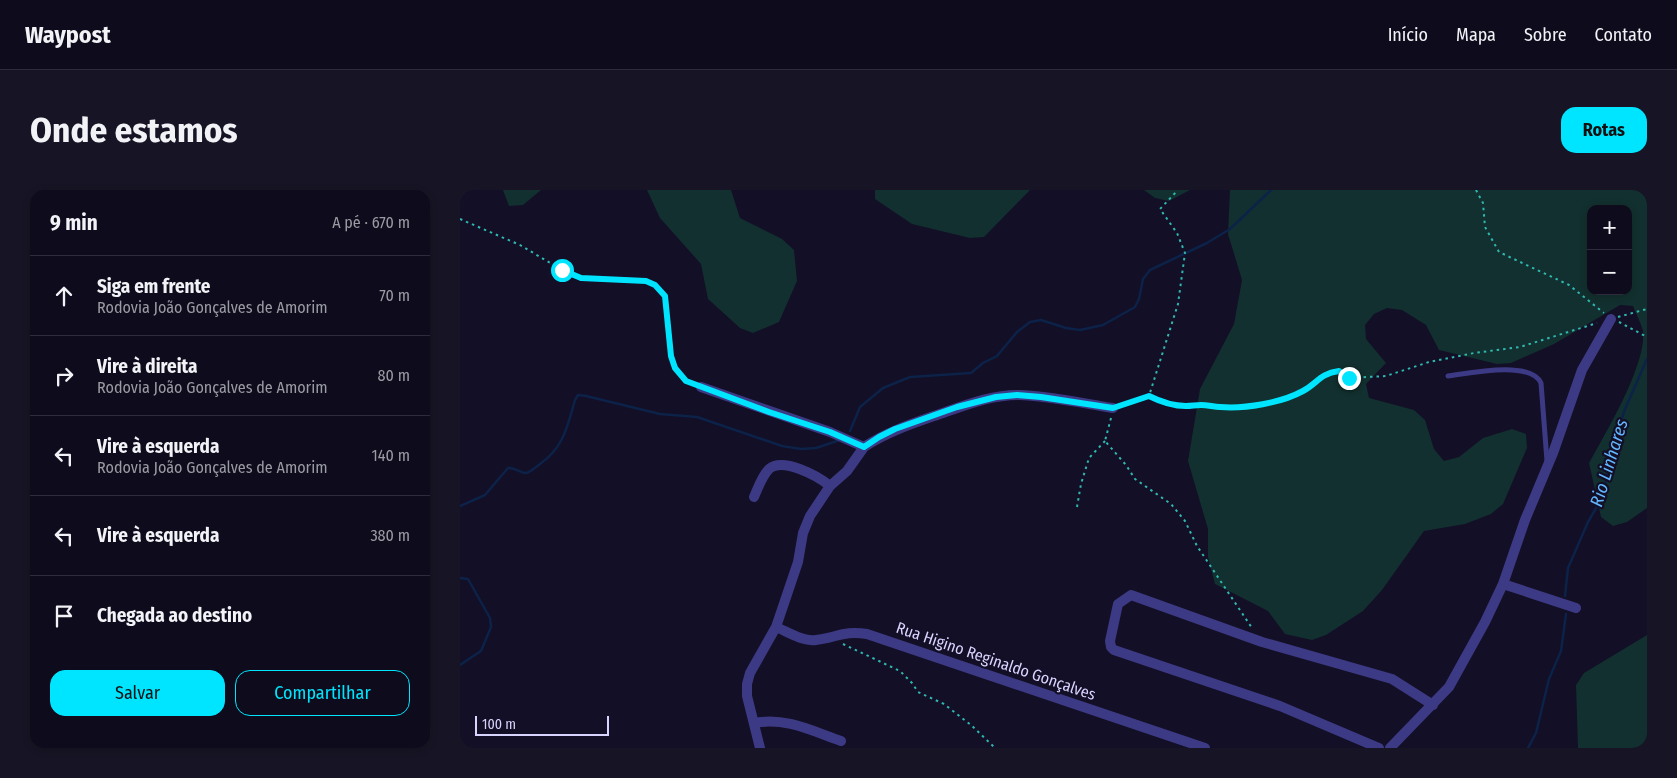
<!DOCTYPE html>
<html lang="pt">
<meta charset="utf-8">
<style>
:root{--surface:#0e0b1c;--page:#171425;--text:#f1f3f6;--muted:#9b9ba3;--line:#2e2b3b;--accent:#00e5ff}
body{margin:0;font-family:"Fira Sans Condensed",sans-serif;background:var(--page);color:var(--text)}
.controls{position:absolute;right:15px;top:15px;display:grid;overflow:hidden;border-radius:10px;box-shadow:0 2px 8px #0003}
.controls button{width:45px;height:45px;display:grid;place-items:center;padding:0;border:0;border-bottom:1px solid var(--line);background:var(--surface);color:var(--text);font:25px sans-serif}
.scale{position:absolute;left:15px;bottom:12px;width:134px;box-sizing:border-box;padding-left:5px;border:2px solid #d9d4ff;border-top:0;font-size:14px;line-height:18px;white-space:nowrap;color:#d9d4ff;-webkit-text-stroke:4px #130f26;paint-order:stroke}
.stop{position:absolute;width:15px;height:15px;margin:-11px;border:4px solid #00e5ff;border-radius:50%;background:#fff}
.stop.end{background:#00e5ff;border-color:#fff;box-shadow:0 1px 5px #0008}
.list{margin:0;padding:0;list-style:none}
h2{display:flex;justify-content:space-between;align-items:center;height:65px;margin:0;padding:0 20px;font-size:21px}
h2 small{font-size:16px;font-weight:400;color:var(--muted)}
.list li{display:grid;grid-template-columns:32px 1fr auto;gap:15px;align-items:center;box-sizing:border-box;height:80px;padding:0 20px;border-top:1px solid var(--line)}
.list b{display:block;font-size:19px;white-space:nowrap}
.list p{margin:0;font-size:16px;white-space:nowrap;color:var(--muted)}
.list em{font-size:16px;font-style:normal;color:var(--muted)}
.actions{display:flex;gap:10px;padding:15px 20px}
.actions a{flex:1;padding:11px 0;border:1px solid var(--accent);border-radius:15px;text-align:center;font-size:18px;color:var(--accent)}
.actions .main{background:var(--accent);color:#111}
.icon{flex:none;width:28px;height:28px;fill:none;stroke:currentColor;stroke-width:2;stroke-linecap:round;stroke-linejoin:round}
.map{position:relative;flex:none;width:1187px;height:558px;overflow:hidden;border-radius:15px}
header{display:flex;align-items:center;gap:30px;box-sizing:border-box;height:70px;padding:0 25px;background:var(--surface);border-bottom:1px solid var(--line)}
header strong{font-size:24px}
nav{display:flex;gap:28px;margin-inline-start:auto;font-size:18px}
.intro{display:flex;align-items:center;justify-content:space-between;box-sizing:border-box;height:120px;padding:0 30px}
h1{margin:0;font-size:35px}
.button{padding:12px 22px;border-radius:15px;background:var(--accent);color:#111;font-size:18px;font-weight:700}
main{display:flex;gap:30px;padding:0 30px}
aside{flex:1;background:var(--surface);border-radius:15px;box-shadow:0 2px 8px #0003}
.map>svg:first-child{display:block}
.green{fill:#12302f;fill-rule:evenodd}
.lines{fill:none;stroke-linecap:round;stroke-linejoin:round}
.stream{stroke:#0c2248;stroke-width:2.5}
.path{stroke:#2fb8b0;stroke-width:2;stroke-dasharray:2.5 4;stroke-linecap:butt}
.service{stroke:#3d3a85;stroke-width:5}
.minor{stroke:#3d3a85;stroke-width:10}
.route{stroke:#00e5ff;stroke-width:6}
.labels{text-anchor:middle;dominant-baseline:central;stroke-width:4.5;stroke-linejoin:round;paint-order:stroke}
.street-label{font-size:16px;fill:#d9d4ff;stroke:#130f26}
.water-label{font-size:18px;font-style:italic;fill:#62b6ff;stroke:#130f26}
</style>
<header>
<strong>Waypost</strong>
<nav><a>Início</a><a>Mapa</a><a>Sobre</a><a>Contato</a></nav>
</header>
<div class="intro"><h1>Onde estamos</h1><a class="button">Rotas</a></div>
<main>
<aside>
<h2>9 min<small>A pé · 670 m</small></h2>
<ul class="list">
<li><svg class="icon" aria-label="ahead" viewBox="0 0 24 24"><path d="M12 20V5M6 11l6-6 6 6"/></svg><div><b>Siga em frente</b><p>Rodovia João Gonçalves de Amorim</p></div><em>70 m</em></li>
<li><svg class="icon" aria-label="right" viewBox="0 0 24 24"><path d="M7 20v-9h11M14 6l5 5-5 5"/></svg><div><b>Vire à direita</b><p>Rodovia João Gonçalves de Amorim</p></div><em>80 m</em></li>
<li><svg class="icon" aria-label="left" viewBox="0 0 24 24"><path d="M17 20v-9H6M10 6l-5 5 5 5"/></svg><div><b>Vire à esquerda</b><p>Rodovia João Gonçalves de Amorim</p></div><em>140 m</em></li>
<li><svg class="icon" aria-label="left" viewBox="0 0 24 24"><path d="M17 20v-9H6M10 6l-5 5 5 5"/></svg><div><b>Vire à esquerda</b></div><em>380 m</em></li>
<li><svg class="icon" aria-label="arrive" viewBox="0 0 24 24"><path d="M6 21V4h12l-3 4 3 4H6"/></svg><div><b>Chegada ao destino</b></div></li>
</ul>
<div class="actions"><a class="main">Salvar</a><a>Compartilhar</a></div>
</aside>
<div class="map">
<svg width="1187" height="558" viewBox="0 0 1187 558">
<rect width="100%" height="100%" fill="#130f26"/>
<path class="green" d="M43,0H81L63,15L49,16Z
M187,0H271L280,28L322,49L334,60L337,91L319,132L293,143L280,138L248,109L241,74L200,28Z
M415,0H570L524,47L510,48L452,34L415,9Z
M684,0H730L709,11L695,8Z
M770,0H1187V318L1167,332L1153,336L1141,327L1129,273C1145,244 1187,174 1183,141C1181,133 1176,124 1173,116L1160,115L1094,154L1051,173L1037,174L979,160L966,135L942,120L927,118L914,124L905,135L906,149L926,173L906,194L909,208L954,220L965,230L974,259L984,271L999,267L1023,248L1052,239L1066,244L1067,258L1043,314L1031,324L1005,334L964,341L922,400L903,421L866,445L852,450L825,444L808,421L755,394L748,367V339L728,271L740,199L774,134L782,90L768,44ZM1131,19H1168V101H1131Z
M1187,445V558H1118L1116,495L1124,483Z"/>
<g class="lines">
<path class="stream" d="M390,241L400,217L423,198L450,187L511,183L523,173L537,166L557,142L570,132L581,130L606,138L620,140L643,135L675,117L679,109L683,89L690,80L747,53L770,39L811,0
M0,316L25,305L48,278C55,277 60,283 66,283C71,282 76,277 80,274C104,257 107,237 115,210L118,205L126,206L200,224L237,227L322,256L341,259L356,258L380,250
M0,388L8,389L30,428L31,437L21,461L0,475
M1105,406L1108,378L1128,332L1139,313L1144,300L1154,251L1165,219L1187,169
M1068,558L1076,543L1089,489L1101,461L1106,424"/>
<path class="path" d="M1016,0L1023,13L1025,37L1039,62L1109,95L1144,123
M0,29L60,55L102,80L121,88L186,91C193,94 201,98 205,105C207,109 206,116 207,120C209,146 206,182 233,194
M1158,127L1187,119
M1159,132L1187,147
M689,206L705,214L726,216L742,215L761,218L805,214L843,201L867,183L879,181L889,188L926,186L969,172L1014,163L1060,157L1137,133
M662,215L689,206L718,114L725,63L717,43L700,19L718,0
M651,228L645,251L666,275L675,289L711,314L725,331L737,356L792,438
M617,317L621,294L629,268L645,251
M383,454L440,481L452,493L458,502L484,514L511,535L535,558"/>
<path class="service" d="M988,186C1010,183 1070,170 1081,193L1087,271"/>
<path class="minor" d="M241,197L370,242L404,257L387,281L370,296L350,326L343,343L338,372L316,437L290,483L287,494V506L300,558
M404,257C427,242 451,234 477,225C504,216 529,205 558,205C590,206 621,213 653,218
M294,307C298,298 302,286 309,279C323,267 358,286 370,296
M1043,394L1116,418
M316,437C328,442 343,452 356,450C376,448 384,440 407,444L745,558
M294,533C326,527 352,541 381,551
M919,558L820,516L654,460L651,457L650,451L658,414L671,405L802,452L932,489L973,515
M930,558L989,497L1025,432L1043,394L1065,330L1093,263L1122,180L1151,129"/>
</g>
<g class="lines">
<path class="route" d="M102,80L121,88L186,91L195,95L205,106L211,166L215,178L226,191L309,222L370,242L404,257L419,247L435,239L497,217L536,207L557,205L581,207L653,218L689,206C701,212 712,216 726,216C731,216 736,215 741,215C748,215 754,217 760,217C785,219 821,213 843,201C858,193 859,184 879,181L889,188"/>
</g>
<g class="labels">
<g class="street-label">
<text transform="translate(536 471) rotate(19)">Rua Higino Reginaldo Gonçalves</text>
</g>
<g class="water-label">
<text transform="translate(1149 273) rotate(-73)">Rio Linhares</text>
</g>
</g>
</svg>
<div class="controls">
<button>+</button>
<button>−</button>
</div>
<div class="scale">100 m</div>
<div class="stop" style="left:102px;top:80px"></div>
<div class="stop end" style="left:889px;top:188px"></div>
</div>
</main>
